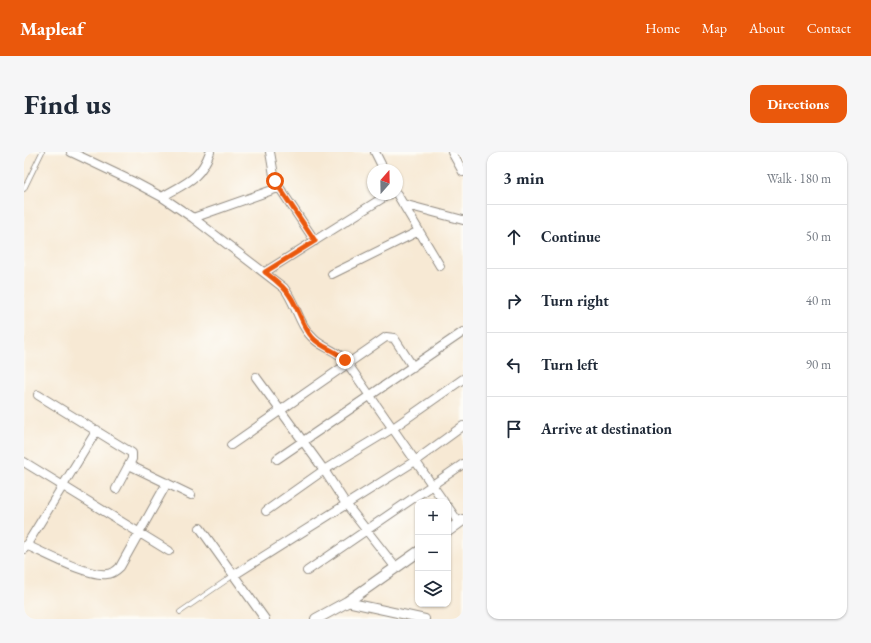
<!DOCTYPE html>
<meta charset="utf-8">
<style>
:root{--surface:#fff;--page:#f6f6f7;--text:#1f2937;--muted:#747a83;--line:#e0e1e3;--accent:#ea580c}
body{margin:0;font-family:"EB Garamond",serif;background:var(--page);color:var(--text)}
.controls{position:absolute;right:12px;bottom:12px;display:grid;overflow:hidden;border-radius:8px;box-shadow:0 1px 3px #0004}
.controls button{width:36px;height:36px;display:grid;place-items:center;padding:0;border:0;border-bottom:1px solid var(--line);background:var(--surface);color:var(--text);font:20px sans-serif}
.compass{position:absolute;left:343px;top:12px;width:36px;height:36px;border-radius:50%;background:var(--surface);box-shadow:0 1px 3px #0004;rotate:20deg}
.stop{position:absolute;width:12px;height:12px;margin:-9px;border:3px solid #ea580c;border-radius:50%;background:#fff}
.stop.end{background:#ea580c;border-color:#fff;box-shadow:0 1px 4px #0008}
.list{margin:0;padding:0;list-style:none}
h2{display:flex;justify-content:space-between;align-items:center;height:52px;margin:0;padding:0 16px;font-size:17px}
h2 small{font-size:13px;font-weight:400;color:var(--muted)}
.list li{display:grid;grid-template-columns:26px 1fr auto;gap:12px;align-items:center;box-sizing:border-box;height:64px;padding:0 16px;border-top:1px solid var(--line)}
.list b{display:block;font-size:15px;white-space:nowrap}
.list em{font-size:13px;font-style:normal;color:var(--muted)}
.icon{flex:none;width:22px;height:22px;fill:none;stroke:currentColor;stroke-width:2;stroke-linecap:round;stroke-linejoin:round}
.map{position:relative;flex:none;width:439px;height:467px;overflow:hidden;border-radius:12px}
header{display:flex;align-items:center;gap:24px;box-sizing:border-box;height:56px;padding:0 20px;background:var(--accent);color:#fff}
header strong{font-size:19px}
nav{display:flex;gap:22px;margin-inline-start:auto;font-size:14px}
.intro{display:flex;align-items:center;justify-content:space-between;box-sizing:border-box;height:96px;padding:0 24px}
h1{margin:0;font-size:28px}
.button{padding:10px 18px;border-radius:12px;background:var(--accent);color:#fff;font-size:14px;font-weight:700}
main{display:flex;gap:24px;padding:0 24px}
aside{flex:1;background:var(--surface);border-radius:12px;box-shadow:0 1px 3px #0004}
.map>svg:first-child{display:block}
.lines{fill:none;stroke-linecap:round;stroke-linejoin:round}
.service-casing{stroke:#918a80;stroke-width:5.5}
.minor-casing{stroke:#918a80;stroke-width:10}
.tertiary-casing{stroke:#918a80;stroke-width:12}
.service{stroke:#fff;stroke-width:4}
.minor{stroke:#fff;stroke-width:8}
.tertiary{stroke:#fff;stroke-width:10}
.route{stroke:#ea580c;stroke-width:5}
</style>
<header>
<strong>Mapleaf</strong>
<nav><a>Home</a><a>Map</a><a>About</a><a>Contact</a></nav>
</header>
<div class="intro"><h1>Find us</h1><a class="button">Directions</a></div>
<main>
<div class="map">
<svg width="439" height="467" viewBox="0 0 439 467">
<rect width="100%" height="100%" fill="#fdfcf7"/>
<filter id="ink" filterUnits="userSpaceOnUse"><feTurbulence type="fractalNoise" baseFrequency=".025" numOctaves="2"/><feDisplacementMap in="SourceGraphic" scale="8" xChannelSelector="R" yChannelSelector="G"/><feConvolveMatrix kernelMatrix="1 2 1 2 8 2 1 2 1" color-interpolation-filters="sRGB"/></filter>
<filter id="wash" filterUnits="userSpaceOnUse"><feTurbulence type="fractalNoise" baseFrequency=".012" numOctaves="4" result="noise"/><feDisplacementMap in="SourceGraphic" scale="16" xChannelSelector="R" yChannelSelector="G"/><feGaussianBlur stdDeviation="0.9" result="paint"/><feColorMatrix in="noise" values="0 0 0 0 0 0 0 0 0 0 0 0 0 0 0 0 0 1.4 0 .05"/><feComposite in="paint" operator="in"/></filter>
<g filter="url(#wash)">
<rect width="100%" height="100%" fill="#f7e9d4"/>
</g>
<g filter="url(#ink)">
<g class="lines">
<g class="service-casing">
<path id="service" d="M0,37L18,0
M156,460L210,423"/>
</g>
<g class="minor-casing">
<path id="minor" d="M47,0L110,30L138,45L169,66L260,136C272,151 275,174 290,187C299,196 312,198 321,208L420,350
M246,0L251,29L291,89
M351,0L360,18
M428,0L439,20
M373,42L416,114
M138,45C161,31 176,28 186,0
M379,52L439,68
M169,66L254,36
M241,120L365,42
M308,122L395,79
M232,225L300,318L322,352L372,416
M14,243L108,301V307L92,337
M207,293L362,185L370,186L389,215
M253,307L439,180
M0,310L145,399
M105,313L167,343
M424,355L435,371
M242,359L300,318L369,276L439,227
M176,376L241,467
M2,393C21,401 64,425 83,422C88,422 92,419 96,415L143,331
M0,397L73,278
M283,419L439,312
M210,423L391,309L439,274
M323,450L401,467"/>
</g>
<g class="tertiary-casing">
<path id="tertiary" d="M424,379L439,368
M292,467L323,450L394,400"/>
</g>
<use href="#service" class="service"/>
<use href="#minor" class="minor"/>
<use href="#tertiary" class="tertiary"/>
</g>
</g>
<g class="lines" filter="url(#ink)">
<path class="route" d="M251,29L291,89L241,120C250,127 260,134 266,144C275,157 278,173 288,185C297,196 312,198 321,208"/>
</g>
</svg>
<div class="controls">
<button>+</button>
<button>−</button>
<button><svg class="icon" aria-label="layers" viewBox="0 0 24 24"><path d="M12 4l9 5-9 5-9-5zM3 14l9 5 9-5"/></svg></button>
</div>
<svg class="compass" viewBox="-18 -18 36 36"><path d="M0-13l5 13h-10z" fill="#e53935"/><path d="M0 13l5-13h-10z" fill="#747a83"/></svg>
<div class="stop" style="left:251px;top:29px"></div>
<div class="stop end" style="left:321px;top:208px"></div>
</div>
<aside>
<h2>3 min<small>Walk · 180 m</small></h2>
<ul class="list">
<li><svg class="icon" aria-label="ahead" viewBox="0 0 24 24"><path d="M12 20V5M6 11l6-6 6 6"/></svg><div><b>Continue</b></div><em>50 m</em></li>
<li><svg class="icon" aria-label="right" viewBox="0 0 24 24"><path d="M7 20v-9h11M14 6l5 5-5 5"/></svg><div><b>Turn right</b></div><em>40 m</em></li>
<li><svg class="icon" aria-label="left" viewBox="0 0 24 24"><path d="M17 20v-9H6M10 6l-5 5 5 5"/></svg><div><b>Turn left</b></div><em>90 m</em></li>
<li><svg class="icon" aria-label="arrive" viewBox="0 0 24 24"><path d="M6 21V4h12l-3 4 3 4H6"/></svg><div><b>Arrive at destination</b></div></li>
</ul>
</aside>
</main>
